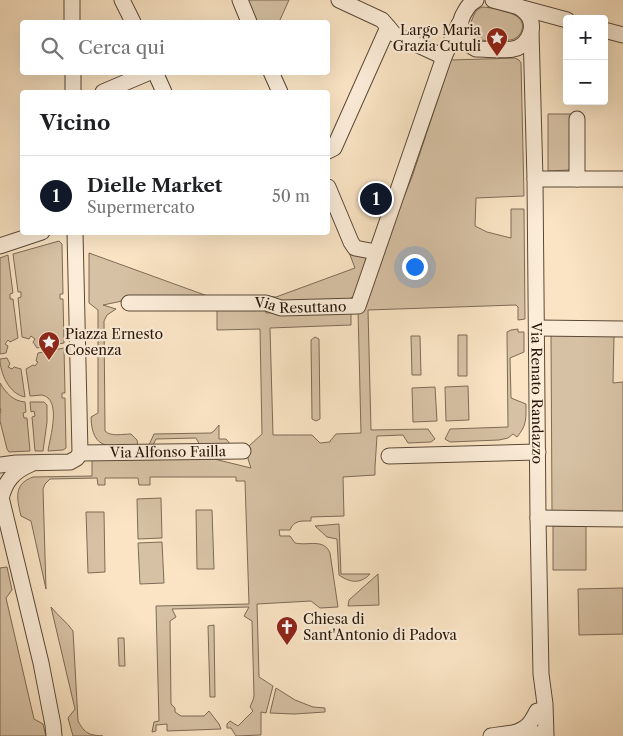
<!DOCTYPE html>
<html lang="it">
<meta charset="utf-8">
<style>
:root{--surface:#fff;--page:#f2f2f2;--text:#202124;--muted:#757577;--line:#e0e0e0;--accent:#111827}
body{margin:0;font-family:"Libre Caslon Text",serif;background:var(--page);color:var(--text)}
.controls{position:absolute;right:15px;top:15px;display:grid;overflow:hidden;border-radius:5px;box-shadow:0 5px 20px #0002}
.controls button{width:45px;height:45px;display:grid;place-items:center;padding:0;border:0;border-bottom:1px solid var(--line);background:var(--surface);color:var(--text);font:25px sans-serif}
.you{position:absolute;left:414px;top:266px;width:18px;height:18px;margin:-12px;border:4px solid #fff;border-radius:50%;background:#1a73e8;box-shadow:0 0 0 8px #1a73e833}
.badge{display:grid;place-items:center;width:32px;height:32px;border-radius:50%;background:var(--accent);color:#fff;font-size:16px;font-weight:700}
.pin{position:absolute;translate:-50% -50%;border:2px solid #fff;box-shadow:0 1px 5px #0006}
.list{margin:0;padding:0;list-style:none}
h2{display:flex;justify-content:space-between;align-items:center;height:65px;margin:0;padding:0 20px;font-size:21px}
h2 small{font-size:16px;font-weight:400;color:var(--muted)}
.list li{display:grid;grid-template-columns:32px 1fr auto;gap:15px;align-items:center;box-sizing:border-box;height:80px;padding:0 20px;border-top:1px solid var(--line)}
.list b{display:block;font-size:19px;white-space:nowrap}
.list p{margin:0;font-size:16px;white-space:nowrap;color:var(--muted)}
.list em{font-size:16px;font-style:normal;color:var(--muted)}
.icon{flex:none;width:28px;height:28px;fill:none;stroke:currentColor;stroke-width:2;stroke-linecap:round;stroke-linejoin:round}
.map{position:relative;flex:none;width:623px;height:736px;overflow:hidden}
.search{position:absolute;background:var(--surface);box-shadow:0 5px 20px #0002;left:20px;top:20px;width:310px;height:55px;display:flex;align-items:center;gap:12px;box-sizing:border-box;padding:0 18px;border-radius:5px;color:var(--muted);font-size:19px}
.panel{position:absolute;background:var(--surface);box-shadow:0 5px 20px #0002;left:20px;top:90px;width:310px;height:145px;border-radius:5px}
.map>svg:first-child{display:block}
.green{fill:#d6c1a4;stroke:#7e6b56}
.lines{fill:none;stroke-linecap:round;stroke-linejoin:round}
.minor-casing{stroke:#5b4937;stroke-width:17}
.minor{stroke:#fcedd9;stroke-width:15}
.labels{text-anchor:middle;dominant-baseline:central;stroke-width:4.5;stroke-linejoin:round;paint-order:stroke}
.poi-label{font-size:14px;fill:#261508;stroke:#fcedd9;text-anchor:start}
.street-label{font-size:14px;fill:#261508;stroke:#fcedd9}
</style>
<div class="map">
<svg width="623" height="736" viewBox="0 0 623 736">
<rect width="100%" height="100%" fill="#fae4c4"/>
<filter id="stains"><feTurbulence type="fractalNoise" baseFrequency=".004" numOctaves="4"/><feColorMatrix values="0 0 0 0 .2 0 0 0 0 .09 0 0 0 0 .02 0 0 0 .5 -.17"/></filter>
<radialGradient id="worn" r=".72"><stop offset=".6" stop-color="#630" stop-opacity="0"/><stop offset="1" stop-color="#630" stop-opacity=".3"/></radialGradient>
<path class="green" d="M245,0H289L279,22H255Z
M482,7C490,7 513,12 519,18C527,26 520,39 510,40C497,41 460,45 471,22C474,15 475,10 482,7Z
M515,58L519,60L521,63L524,196L476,198L475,226L487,232L511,238V209H524L525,319L518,320V307L516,305L368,310L371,430L428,429L435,439L431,442L408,443L403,435L377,436L375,467V475L343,477L344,516L311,517V521C301,521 294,520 290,530H279L280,536H290L295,543C308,546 324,538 330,553L338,607L320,608L311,601L257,604L259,677L273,686L266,713L261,712V735L236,736L231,728H227V724L230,721L238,726L253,711L250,707L253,700L254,696L252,621L244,616L249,607L172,609L176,617L170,621L171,704L175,708V712L181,716H204L209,711L219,724L221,729L167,731V724L156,725V731L152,732L154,722L159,721L156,606L249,604L245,481H236V477H150V485H139L138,478H105V485H98L97,478L50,479L45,484L43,489L46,589L31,521L21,516C17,499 13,484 33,477L92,476V460L210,458L251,468L248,459L249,446L262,434L260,329L217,330V308L266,307V313L351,310V325L270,328L273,435H312L320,443L330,442V441L336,434L361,433L358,310L412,177L451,60Z
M548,114H571L572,165L569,170L548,171Z
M59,241L62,244L63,294H60V299H63L64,343L37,348L33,342L35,339L31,336L29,339L22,337L18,298L21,297V292H18L13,254Z
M347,247L366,256L367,258L354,296L346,301L340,302L127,300L103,305L116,309L107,315L104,321L105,431C111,437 122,434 131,434L137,440L138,447C111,446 92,452 91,417L98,413V310L89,303V253L213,298L264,296L276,297L355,268Z
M8,255L13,293L10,294V299H13L18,338L10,342L8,340L5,344L8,346L6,353L0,354V258Z
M518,329V332H524V352L510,358L511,398L526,404C526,419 527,425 517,437L513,434L508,438L499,440L450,442L445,439L450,429L508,427L507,334V332L511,330Z
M458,335H467V376H458Z
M551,335L614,336L613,383L623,382V514L552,513Z
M411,336H420L421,375H412Z
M315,337L319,339L320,419L316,421L312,419L311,340Z
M64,348L65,393H62V398H65L66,448L63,450L48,451C50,437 62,399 42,395C38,395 34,396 30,396L26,369L33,365L35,366L38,362L36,361L38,353Z
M7,358L10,364L8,367L12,369L14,367L21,369L25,397C9,394 0,373 0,359Z
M0,383C6,393 13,401 25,402L26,412L23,413L24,418H27L30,451L9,452L7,449L0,421V413L1,412L0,407Z
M468,386L469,420L446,421L445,387Z
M435,387L437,421L413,422L412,388Z
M30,402H44L47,405V422L43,451H35L32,417L35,416L34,411L31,412Z
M219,425V439H226L232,446L201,447L196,438L156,439L152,447H148L154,434L211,433L214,431Z
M161,498L162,538L138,539L137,499Z
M196,510H212L214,569H197Z
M86,512H104L105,572L88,573Z
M339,524L341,574H370C361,584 350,583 339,575L337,539L327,537L315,526Z
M553,526H586V570H553Z
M162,542L164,583L140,584L138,543Z
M7,567L12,590L6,598L34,719L43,724L46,736H0V568Z
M378,574L379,605L348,606L349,600Z
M623,588V634L579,635L578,589Z
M51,607C58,616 67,622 73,631L78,721C85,734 89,735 103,736H73L68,718L75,709Z
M214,625L215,697H210L208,626Z
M118,638H124L125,666H119Z
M276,688L295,700L313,707L325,708V712L294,714L270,713Z"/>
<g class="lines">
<g class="minor-casing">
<g id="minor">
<path d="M72,0V22"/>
<path d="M122,0L133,22"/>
<path d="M240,0L249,22"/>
<path d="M339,0L382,20L394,34L444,57"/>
<path d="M476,0C469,4 467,8 463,15C456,31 461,41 476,49C488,49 501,51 513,49C526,47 535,31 530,19C528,13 523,10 519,7"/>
<path d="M493,0L567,20"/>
<path d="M604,30L623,35"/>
<path id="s1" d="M531,31L535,179L538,518L541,674L545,704L546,736"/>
<path d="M73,72V92"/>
<path d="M155,72L164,92"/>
<path d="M271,72L280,92"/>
<path d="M103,92L150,72"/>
<path d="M577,119V179"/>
<path d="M328,151L334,148L388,27"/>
<path d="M535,179H623"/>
<path d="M328,187L351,242L355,248L376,252"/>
<path d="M0,246L42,232"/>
<path id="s2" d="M129,303H266L281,308L358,306L444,57L459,24"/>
<path d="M537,328L623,329"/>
<path id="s3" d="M80,453L243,451"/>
<path d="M389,456L538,452"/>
<path d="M0,465L16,463L70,462L77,458L80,453L75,232"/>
<path d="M0,493L41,663L53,725L54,736"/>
<path d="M1,499C5,481 14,471 31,464"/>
<path d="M538,518L623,519"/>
<path d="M514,733C528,728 531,723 537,711"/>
<path d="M491,736C505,734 531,729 544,736"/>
</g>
</g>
<use href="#minor" class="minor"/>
</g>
<defs>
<g id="sight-pin" transform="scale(1.125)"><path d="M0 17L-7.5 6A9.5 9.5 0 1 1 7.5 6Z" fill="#8f2418" stroke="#fcedd9"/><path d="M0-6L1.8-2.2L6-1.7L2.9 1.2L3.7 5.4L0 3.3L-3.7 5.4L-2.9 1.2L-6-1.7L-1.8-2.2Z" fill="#fff"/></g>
<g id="church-pin" transform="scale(1.125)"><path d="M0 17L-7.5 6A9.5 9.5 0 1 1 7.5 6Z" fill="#8f2418" stroke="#fcedd9"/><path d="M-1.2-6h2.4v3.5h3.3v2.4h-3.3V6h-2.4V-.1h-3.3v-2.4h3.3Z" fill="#fff"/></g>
</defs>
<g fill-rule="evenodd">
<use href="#sight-pin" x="497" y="38"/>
<use href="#sight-pin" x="49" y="342"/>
<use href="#church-pin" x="287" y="627"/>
</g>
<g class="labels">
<g class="poi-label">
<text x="481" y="30" text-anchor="end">Largo Maria<tspan x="481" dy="16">Grazia Cutuli</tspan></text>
<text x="65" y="334">Piazza Ernesto<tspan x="65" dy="16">Cosenza</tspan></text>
<text x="303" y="619">Chiesa di<tspan x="303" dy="16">Sant'Antonio di Padova</tspan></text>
</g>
<g class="street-label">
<text stroke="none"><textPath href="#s2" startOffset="172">Via Resuttano</textPath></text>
<text stroke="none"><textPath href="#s1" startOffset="362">Via Renato Randazzo</textPath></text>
<text stroke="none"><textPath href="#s3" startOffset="88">Via Alfonso Failla</textPath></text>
</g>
</g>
<rect width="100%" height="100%" filter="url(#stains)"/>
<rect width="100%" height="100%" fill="url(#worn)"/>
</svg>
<div class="controls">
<button>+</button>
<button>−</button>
</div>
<div class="you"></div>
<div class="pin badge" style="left:376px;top:199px">1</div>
<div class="search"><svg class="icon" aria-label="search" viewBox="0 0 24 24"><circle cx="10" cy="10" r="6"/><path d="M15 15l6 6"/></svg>Cerca qui</div>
<section class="panel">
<h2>Vicino<small></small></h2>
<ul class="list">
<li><span class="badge">1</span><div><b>Dielle Market</b><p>Supermercato</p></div><em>50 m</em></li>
</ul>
</section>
</div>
